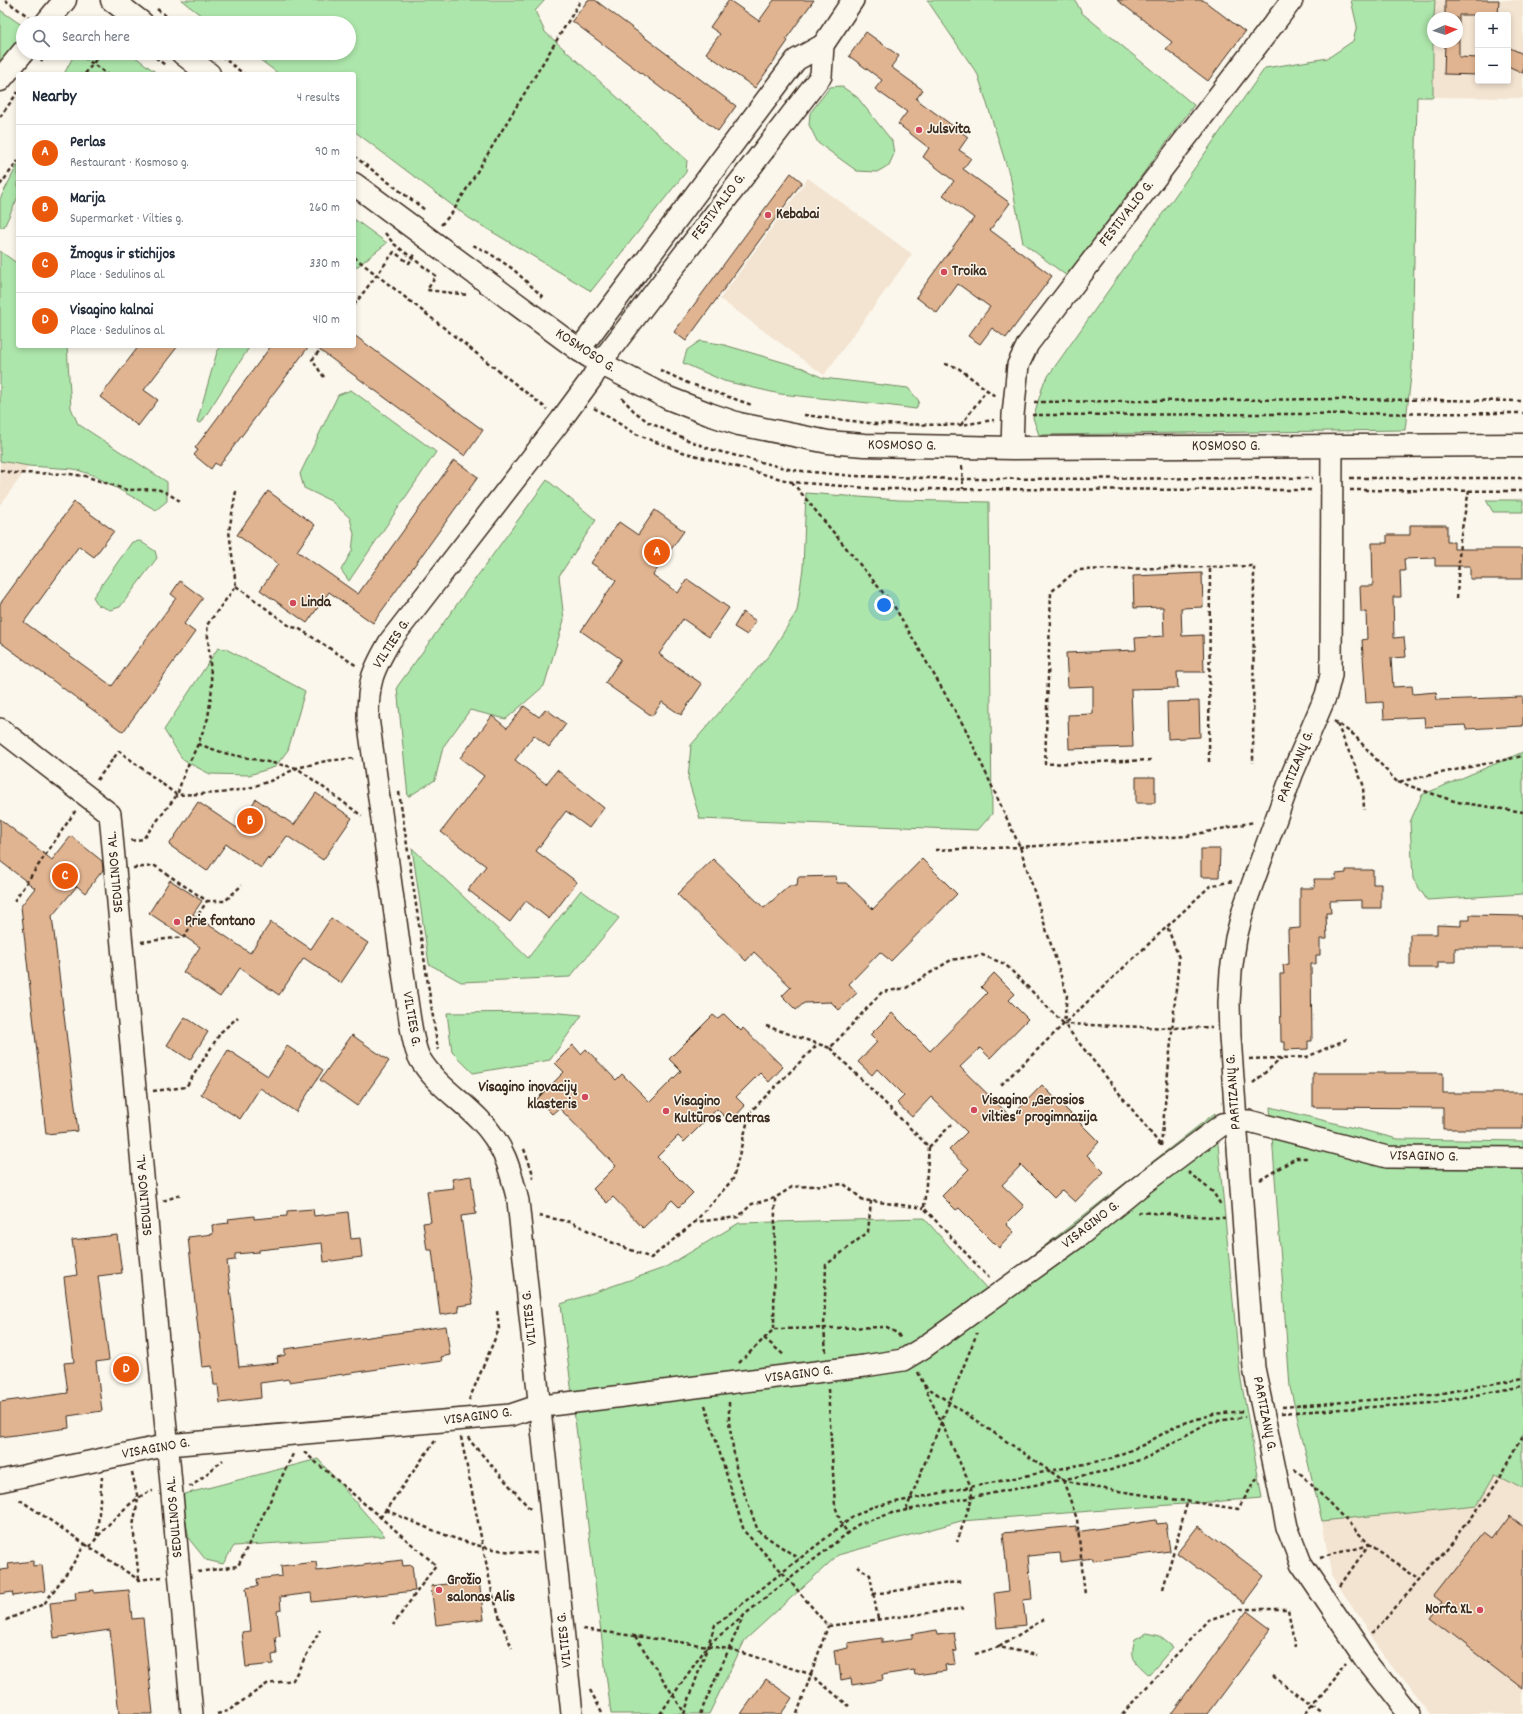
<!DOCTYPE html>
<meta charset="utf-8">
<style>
:root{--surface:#fff;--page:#f6f6f7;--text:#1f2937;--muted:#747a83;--line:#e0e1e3;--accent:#ea580c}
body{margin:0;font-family:Dekko,sans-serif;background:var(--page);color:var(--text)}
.controls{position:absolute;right:12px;top:12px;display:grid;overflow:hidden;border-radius:4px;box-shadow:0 2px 6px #0003}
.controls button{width:36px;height:36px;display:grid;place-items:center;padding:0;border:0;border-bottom:1px solid var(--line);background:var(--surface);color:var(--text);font:20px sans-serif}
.compass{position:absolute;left:1427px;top:12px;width:36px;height:36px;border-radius:50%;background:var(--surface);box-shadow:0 2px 6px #0003;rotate:87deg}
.you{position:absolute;left:884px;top:605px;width:14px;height:14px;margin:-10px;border:3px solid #fff;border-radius:50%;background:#1a73e8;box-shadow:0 0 0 6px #1a73e833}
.badge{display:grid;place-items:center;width:26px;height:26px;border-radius:50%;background:var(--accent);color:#fff;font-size:13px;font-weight:700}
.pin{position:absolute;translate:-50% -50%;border:2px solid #fff;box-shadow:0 1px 4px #0006}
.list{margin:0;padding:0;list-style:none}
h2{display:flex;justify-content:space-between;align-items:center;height:52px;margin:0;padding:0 16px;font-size:17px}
h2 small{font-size:13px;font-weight:400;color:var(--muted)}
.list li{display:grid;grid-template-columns:26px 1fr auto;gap:12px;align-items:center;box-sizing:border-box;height:56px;padding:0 16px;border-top:1px solid var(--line)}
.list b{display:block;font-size:15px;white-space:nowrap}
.list p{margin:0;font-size:13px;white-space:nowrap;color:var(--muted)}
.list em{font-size:13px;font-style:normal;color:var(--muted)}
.icon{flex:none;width:22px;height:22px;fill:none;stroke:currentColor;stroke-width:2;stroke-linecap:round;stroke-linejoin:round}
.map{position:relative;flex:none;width:1523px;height:1714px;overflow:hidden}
.search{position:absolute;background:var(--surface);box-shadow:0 2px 6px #0003;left:16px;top:16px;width:340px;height:44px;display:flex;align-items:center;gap:10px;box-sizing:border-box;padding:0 14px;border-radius:22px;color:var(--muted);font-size:15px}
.panel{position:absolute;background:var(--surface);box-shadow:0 2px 6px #0003;left:16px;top:72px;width:340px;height:276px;border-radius:4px}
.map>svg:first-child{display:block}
.built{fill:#f3e3d1;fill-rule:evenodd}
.green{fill:#ade6ab;stroke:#748864}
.building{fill:#e0b491;stroke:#3b2a1e}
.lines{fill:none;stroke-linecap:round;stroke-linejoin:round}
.street-casing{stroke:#3b2a1e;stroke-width:24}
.secondary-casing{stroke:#3b2a1e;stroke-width:25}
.path{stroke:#3b2a1e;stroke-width:2.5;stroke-dasharray:4 3;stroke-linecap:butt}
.street{stroke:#fbf7ec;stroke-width:21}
.secondary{stroke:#fbf7ec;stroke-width:22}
.poi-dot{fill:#d1495b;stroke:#fbf7ec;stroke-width:1.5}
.labels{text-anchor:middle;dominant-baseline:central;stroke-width:3;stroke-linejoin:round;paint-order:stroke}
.poi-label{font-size:15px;font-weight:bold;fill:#3b2a1e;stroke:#fbf7ec;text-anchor:start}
.street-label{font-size:15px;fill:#3b2a1e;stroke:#fbf7ec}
</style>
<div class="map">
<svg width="1523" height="1714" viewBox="0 0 1523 1714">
<rect width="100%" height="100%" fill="#fbf7ec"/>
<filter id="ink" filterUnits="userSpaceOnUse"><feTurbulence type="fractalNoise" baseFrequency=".025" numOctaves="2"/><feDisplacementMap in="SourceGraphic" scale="8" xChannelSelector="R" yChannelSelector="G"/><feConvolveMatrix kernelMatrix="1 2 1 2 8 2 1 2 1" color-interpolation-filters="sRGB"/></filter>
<g filter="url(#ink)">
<path class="built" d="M1435,0H1523V98L1433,97L1434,42H1457V18H1434ZM1478,15H1508V81H1478Z
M808,178L912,254L824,375L720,299Z
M0,461L29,466L0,505Z
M1495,1474L1523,1488V1714H1430L1367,1631L1331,1573L1322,1521L1477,1505Z"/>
<path class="green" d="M181,0H545L535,11L545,32L687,160L686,172L591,291L469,218L354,131V74H279L251,53H349V23H211Z
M927,0H1075L1082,13L1194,105L1067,276L1023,243L1011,180L978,75Z
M1351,0H1435L1434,18H1433V97H1417L1412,366L1405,430L1039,435L1033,418L1044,382L1265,68L1328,58L1353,41L1357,26Z
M0,10L23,26V34L0,63Z
M75,53H130L158,74H64Z
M841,86L857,97L892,141L894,154L889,165L877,172L857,171L818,143L809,125L810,113L830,87Z
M18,164V197L4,227H0V199Z
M354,219L387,243L354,269Z
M0,251L18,264V346H67L71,408L78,424L167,482V501L156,510L93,475L74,469L29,466L0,461Z
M700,341L721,344L803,368L823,378L908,388L919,401L916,409L869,403L780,394L724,381L683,363L687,350Z
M221,346H250L201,423L197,422L217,352Z
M351,390L436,452L349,581L341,570L352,551L354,534L350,518L331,501L304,488L300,474L338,395Z
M547,480L596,520L559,576L564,620L544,686L506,719L470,710L443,747L435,780L408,797L397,687Z
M806,493L899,500L989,502L992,814L978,830L700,819L688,779L691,745L770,654L797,611L803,568Z
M1486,500H1523V512H1493Z
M140,541L155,551L157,558L120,607L110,610L98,605L93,597L132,542Z
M218,648L226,649L305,691L288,750L275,767L249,775L210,774L183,760L164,730Z
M1523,752V894L1427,900L1413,879L1410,822L1422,795Z
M412,848L528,958L581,890L619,918L570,977L461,982L429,964Z
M549,1012L582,1015L550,1060L473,1073L452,1052L447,1013Z
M1270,1107L1398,1139L1523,1141V1488L1495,1474L1477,1505L1322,1521L1290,1387Z
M1215,1113L1240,1374L1262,1498L961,1521L838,1555L745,1640L709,1714H611L561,1304L664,1268L739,1223L924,1218L988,1290Z
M318,1459L385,1536L234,1546L223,1564L206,1560L189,1539L181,1495Z
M1147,1633L1159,1636L1173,1647L1149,1675C1135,1661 1129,1660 1135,1639Z"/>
<path class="building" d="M588,0H595L736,106L718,131L572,21Z
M729,0L759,21L774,0H814L786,39L788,41L755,88L706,53L720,34L710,27Z
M1117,0H1203L1245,32L1208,81L1166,49L1172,42Z
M1445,0H1499L1498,15H1459V57L1478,58V75L1444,74L1445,42H1457V18H1445Z
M866,32L899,56L891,67L923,90L916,99L968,137L959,150L971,158L963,169L1010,203L990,230L1052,276L1006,338L992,328L980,344L968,336L990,307L958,284L937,313L916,297L974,218L943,195L954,181L923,157L929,148L898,124L907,112L875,89L882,80L849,56Z
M1508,47L1523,54V73L1508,66Z
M791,173L802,182L686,341L674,332Z
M354,335L483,430L465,456L314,346H354Z
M139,346H178L144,390L158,400L138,426L100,397Z
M271,346H309L219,466L215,463L211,469L194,455L198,450L195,448Z
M454,460L478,477L373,623L329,592L307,623L260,590L278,564L237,535L268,491L315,525L297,551L358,594Z
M74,502L114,531L94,557L79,546L24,622L112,686L176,598L171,594L180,581L203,598L184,624L195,632L123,732L0,642V604Z
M655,510L684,531L653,575L678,593L687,579L729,608L709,637L683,619L659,654L702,684L681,715L662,702L652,716L605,683L621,659L581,631L616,580L591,563L619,522L638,535Z
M1410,525H1447V542H1454V549H1523V579H1470V566H1435V558L1404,559L1405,571H1400L1401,597H1393L1394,638L1404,637L1406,657L1391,658L1393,687L1412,686L1413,694L1436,692L1437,700L1523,697V726L1466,729L1465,725L1425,727L1424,717L1384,719L1383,702L1366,703L1362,640L1367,639L1366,612H1361L1360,586H1373L1372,543H1387V535H1410Z
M1202,573L1203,607L1181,608L1182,636L1203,635L1204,672H1177L1178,688L1131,689L1133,747L1069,749L1068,715L1093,714V686L1068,687L1066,653L1136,650L1135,638L1164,636L1163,607L1134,608L1133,576Z
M743,612L756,621L747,635L734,627Z
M1199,701L1200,737L1168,739L1167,702Z
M524,706L539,717L546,709L566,724L549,747L534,735L515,760L546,784L557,770L604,808L589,828L566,811L536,851L577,882L549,919L526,901L510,922L468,890L486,866L441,832L484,776L460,758L492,716L507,728Z
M1136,777H1155V803H1136Z
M316,793L352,818L323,860L287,836L270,860L268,858L261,868L226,844L207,871L169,845L198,802L237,828L256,799L294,825Z
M0,819L52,860L71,836L102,861L103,870L85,893L77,886L52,916L78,1131L46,1134L21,906L35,888L0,861Z
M1201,849H1220L1219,877H1201Z
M713,859L764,908L789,886H797L798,877L836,876L837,883H846L873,909L922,859L957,894L891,961L880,952L849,984L857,993L839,1010L831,1002L804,1003L796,1010L782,996L791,987L754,952L746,961L677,894Z
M1346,870H1373V884H1381V908H1362V900L1330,901L1331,913H1326L1327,939H1320V955H1316V964H1311L1312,1041H1308V1049L1285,1050V1042H1281L1280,974H1284L1283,965L1289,964L1288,929L1300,928V888H1315L1314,879H1336V874L1346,873Z
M170,880L202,901L193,914L250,953L271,922L311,949L331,918L368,943L341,983L304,958L279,995L240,968L220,997L183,972L200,947L149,913Z
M1470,915L1523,916V948H1455V962H1438V968H1410V934H1437V925L1461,926V920H1470Z
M994,973L1015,994L1009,1000L1028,1019L990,1058L980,1048L960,1067L1011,1117L1042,1085L1099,1142L1087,1155L1104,1172L1075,1202L1062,1190L1054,1198L1021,1165L1002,1185L1024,1206L1006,1224L1014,1232L999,1248L959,1208L956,1210L942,1196L969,1169L949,1150L967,1132L931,1097L912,1117L897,1103L904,1096L877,1069L872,1075L858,1062L877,1042L870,1035L892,1013L930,1051L987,993L981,987Z
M724,1014L741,1031L743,1028L783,1067L769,1082L760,1073L736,1097L745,1106L730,1122L717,1109L684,1142L678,1136L657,1157L693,1193L679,1207L672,1200L643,1228L613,1197L607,1203L593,1189L616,1166L559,1108L552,1114L537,1099L564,1072L555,1063L573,1045L581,1054L586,1049L616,1080L622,1074L650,1102L681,1071L669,1059L713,1015L718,1019Z
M185,1017L208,1032L190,1060L167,1045Z
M352,1035L389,1061L357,1106L320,1080Z
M287,1046L323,1070L296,1112L260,1088L240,1119L201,1094L228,1050L268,1076Z
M1313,1073H1443V1093H1523V1129H1443V1108L1313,1107Z
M471,1176L476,1214L461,1216L473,1304L458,1306L459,1312L440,1315L432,1250H427L423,1223L431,1222L427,1191L454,1188L452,1179Z
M313,1209L314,1216L348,1212L351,1239L360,1238L362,1257L324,1262L322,1243L259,1250V1252L235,1254V1260L227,1261L239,1367L278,1363L277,1357L285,1355V1349L446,1326L450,1355L441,1357L442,1361L413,1365V1364L289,1382V1379L260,1383L261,1398L220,1403L218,1385H214L212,1366L202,1367L188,1237L213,1234L212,1225L229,1223L228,1219L254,1216V1219L287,1216V1211Z
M117,1235L122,1273L98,1276L109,1360L96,1362L102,1411L68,1416L69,1428L0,1437V1402L68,1393L64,1363L74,1362L64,1277L77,1275L72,1240Z
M1509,1515L1523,1526V1689L1430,1617L1442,1602L1434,1596L1483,1533L1491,1539Z
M1156,1520L1157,1524L1166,1523L1170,1551L1093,1561V1558L1061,1562L1060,1553L1028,1556L1032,1599L1023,1600L1026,1625L997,1628L994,1593L1009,1591L1003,1533L1076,1526V1532Z
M1198,1526L1264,1576L1244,1603L1177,1553Z
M402,1560L403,1566L412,1565L415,1591L312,1602L311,1593L280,1597L281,1610L277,1611L280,1636L275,1637L277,1654L272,1655L273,1664L246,1667L242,1632L251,1631L246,1588L258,1586L257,1579L282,1576L281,1566L316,1562L317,1571Z
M33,1561V1566L42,1565L45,1591L13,1596L12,1592L0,1594V1570L9,1569L8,1564Z
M479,1580L484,1619L436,1625L431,1586Z
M94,1590V1593L129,1590L132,1619L143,1618L153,1714H119L110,1630L54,1638L50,1603L76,1600L75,1592Z
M1247,1611L1271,1629L1208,1714H1171Z
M937,1630L938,1635L954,1633L957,1651L953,1652L955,1664L945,1665L946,1671L915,1675L914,1670L882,1675L883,1680L852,1685L851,1678L841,1680L839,1665H836L834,1651L848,1648V1643L882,1638V1643L912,1639V1634Z
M766,1679L792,1698L781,1714H741Z"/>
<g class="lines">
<g class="street-casing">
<path id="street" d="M579,350L796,60L823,45L853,0
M1332,446L1331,675L1326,695L1293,772L1244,907L1236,938L1231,971L1229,1003L1230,1037L1254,1368L1287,1527L1301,1563L1365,1658L1409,1714
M1012,448L1013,415L1018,365L1028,344L1292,0
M0,729L110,814L192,1714
M0,1481L168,1445L511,1415L535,1407L864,1366L903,1360L923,1348L1079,1236L1144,1183L1223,1124L1236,1121H1249L1387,1157L1523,1158
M572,1714L518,1201C510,1168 504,1145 480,1120C460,1099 435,1084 420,1059C412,1045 409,1011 406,994L368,718C368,682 372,672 390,641L561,420L592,378L600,363L821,76L823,45"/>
</g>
<g class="secondary-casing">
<path id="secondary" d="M112,0L142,23
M46,23L65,0
M182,53L209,74
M0,80L23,52
M354,184L579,350L600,363L668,398L709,414L739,424L828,442L864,445L1012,448L1523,445"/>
</g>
<path class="path" d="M5,0L29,17
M157,9L176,23
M78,53L107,74
M150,53L165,65
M221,56L244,74
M41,61L47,53
M85,74L101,53
M0,117L18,92
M354,156L425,210
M0,185L18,161
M441,225L452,213L581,0
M385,233L394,244L436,276L427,290L469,295
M473,245L489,253L513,269L545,299
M354,257L547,409
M354,305L394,252L409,263L416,253
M323,346L312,360L324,377
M945,364L957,367L996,397
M660,370L690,384
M694,385L752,405
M622,398L634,411L648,422L688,440L710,449L792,470L854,476L962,479L1313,478
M1034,402L1334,399L1523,401
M594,408L636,434L679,451L792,482L880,489L1313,490
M804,415L876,424L961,425L994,420
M1032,415L1523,413
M961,425L986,391
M962,466L963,489
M0,470L13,473L69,474L85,476L127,490L157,489L165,492L180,501
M1350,478H1523
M792,482L894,606L965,728L1020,847L1067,995L1064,1024L1173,1028L1212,1027
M1350,490L1523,491
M236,586L291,627L298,628L357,666
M1457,598L1460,540L1469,490
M1334,721L1354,735L1397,782L1523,756
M1337,724L1363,784L1364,810
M198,744L224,753L297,768L362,816
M1151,760L1045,764L1051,592L1077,570L1254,566L1253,763
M1209,762L1210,567
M97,780L119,751L177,795L221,793L249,788L270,781L297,768L326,761L355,758
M1398,782L1457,802L1523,812
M399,792L438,1050
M131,841L143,839L177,795L184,774L198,744L208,718L212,688L207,625L236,586L229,531L236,491
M935,850L1020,847L1187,836L1254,822
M133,868L155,866L207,901H225L242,885
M14,901L76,810
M141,942L184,937L207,901
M766,1026L830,1048L882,992L906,988L951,960L982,955L1005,964L1064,1024L1210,886L1233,881
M830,1048L929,1147L924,1208L989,1278
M1249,1059L1307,1057L1347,1039
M1253,1083L1282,1058
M1001,1085L1064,1024L1162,1147
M153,1091L186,1087L221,1032L238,1017
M1161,1146L1179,958L1167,926
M929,1147L951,1125
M524,1149L532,1171L533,1179
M1188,1172L1213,1192L1221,1205
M1260,1180L1296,1158H1309
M163,1201L180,1195
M1138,1212L1225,1218
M539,1216L571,1222L611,1242L651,1258L695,1222L738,1217L752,1204L775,1198L792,1187L844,1184L863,1200L924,1208
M694,1223L733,1179L750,1112L818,1044
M774,1329L887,1327L898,1334L901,1339
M764,1338L785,1356
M826,1352L824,1328L826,1265L868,1232L871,1201
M739,1363L774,1329L775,1198
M918,1372L971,1487L972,1498L957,1542
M924,1385L1063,1480L1092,1487L1238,1509L1257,1478
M828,1389L835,1506L842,1525L848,1533
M469,1400L499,1329L497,1311
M729,1402V1422L737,1473L758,1531L799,1559
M705,1405L744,1531L782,1572L828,1626L967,1608
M1282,1407L1432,1395L1523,1378
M1281,1413L1433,1403L1523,1386
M461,1437L492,1592L501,1622L512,1648
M468,1437L471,1442L531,1510
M304,1452L436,1565L393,1625
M1294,1469L1302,1475L1369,1544L1420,1579
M132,1472L138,1499L133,1526L139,1579
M1063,1480L1077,1519L1085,1595
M189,1486H192L223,1460
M386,1510C434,1531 482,1554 537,1553
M906,1510L977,1333
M380,1518L435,1441
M97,1536L102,1477
M85,1544L139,1580L162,1577
M90,1547C99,1533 136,1493 153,1491
M1320,1558L1369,1544L1340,1586
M857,1566L870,1575L878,1619
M198,1572L238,1566L294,1452
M1163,1589L1188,1500
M873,1594L963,1581
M6,1620L44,1604L71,1567L85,1544L17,1498
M583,1629L730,1649L810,1674L849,1706
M1372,1634C1426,1572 1486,1511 1523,1436
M635,1636L684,1712
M709,1644L744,1616
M999,1647L1044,1619
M975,1654L999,1647L1037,1655
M1273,1676L1323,1714
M590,1690L603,1714
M217,1714L228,1711L267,1684L293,1680L320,1630
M660,1714L706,1648
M684,1714L715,1625L854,1516L872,1507L891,1503L1109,1459L1143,1445L1178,1425L1213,1414L1245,1411
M700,1714L744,1615L859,1524L892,1513L1111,1470L1148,1457L1209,1422L1245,1417
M797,1714L828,1626
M1122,1714L1208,1620L1241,1609H1288L1295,1647
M1305,1714L1347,1664"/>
<use href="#street" class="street"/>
<use href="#secondary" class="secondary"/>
</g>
</g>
<g class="poi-dot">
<circle cx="919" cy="130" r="4"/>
<circle cx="768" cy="215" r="4"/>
<circle cx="944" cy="272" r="4"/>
<circle cx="293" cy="603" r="4"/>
<circle cx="177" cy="922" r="4"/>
<circle cx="585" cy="1097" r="4"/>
<circle cx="974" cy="1110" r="4"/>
<circle cx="666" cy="1111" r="4"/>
<circle cx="439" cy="1590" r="4"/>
<circle cx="1480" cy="1610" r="4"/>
</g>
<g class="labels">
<g class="poi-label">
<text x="927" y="130">Julsvita</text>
<text x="776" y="215">Kebabai</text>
<text x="952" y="272">Troika</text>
<text x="301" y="603">Linda</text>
<text x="185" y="922">Prie fontano</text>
<text x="577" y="1088" text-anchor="end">Visagino inovacijų<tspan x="577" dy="17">klasteris</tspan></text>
<text x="982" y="1101">Visagino „Gerosios<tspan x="982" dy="17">vilties“ progimnazija</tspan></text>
<text x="674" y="1102">Visagino<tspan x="674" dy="17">Kultūros Centras</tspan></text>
<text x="447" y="1581">Grožio<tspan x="447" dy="17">salonas Alis</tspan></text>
<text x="1472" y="1610" text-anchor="end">Norfa XL</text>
</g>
<g class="street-label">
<text transform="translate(719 207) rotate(-53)">FESTIVALIO G.</text>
<text transform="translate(1127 214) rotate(-52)">FESTIVALIO G.</text>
<text transform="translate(585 351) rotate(33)">KOSMOSO G.</text>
<text transform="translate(902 446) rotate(1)">KOSMOSO G.</text>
<text x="1226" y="447">KOSMOSO G.</text>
<text transform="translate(392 644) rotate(-57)">VILTIES G.</text>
<text transform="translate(1296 767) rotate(-68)">PARTIZANŲ G.</text>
<text transform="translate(116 872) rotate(-95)">SEDULINOS AL.</text>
<text transform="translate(411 1019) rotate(80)">VILTIES G.</text>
<text transform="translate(1234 1092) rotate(-94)">PARTIZANŲ G.</text>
<text transform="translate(1424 1157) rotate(1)">VISAGINO G.</text>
<text transform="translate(145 1195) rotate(-95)">SEDULINOS AL.</text>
<text transform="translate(1091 1225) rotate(-38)">VISAGINO G.</text>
<text transform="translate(530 1318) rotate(-96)">VILTIES G.</text>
<text transform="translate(799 1375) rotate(-7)">VISAGINO G.</text>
<text transform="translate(1264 1414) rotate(79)">PARTIZANŲ G.</text>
<text transform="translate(478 1417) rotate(-7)">VISAGINO G.</text>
<text transform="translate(156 1449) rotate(-10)">VISAGINO G.</text>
<text transform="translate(175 1517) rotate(-95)">SEDULINOS AL.</text>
<text transform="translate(565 1640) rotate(-96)">VILTIES G.</text>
</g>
</g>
</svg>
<div class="controls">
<button>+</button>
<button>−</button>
</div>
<svg class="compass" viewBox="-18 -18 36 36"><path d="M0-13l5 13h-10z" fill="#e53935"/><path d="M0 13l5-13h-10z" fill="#747a83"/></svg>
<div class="you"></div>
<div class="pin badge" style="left:657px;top:552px">A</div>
<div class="pin badge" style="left:250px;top:821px">B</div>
<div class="pin badge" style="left:65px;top:876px">C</div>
<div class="pin badge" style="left:126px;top:1369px">D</div>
<div class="search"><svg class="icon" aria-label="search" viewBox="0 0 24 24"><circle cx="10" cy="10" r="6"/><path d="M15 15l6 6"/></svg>Search here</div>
<section class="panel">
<h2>Nearby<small>4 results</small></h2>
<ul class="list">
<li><span class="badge">A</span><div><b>Perlas</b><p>Restaurant · Kosmoso g.</p></div><em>90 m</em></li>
<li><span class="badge">B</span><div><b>Marija</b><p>Supermarket · Vilties g.</p></div><em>260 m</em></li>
<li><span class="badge">C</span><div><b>Žmogus ir stichijos</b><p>Place · Sedulinos al.</p></div><em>330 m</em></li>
<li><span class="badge">D</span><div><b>Visagino kalnai</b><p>Place · Sedulinos al.</p></div><em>410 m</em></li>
</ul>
</section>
</div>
